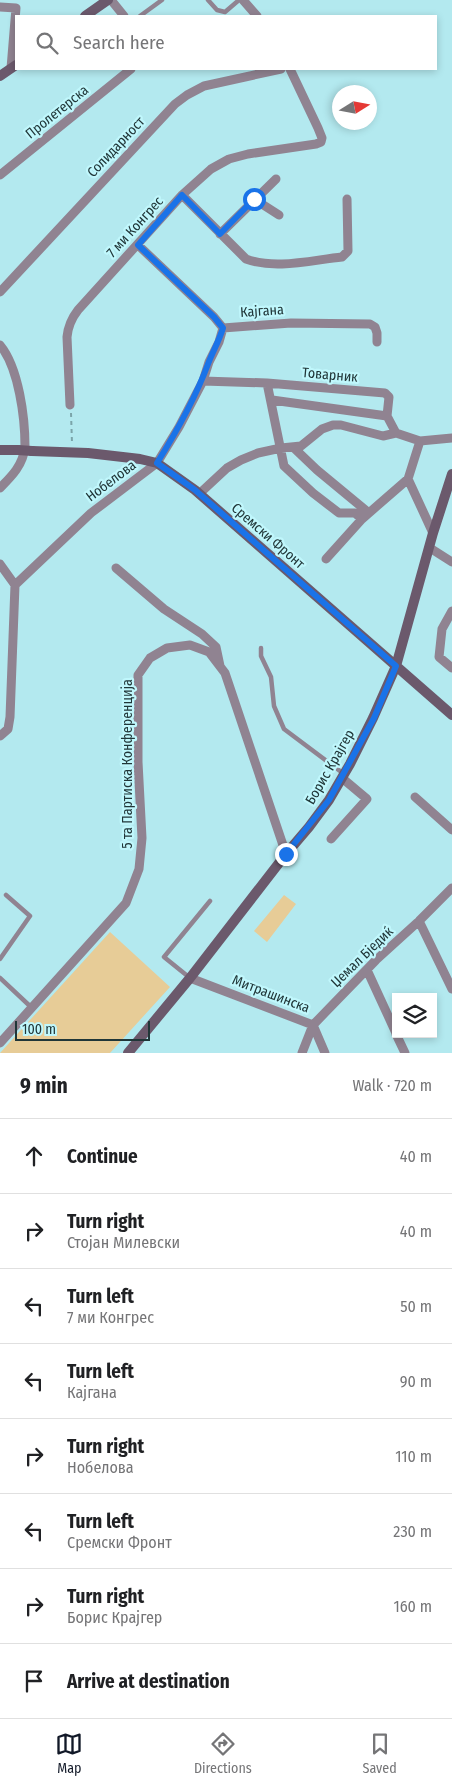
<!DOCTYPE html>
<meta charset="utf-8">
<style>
:root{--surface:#fff;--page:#f2f2f2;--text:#202124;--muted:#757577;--line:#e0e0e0;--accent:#111827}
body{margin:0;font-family:"Fira Sans Condensed",sans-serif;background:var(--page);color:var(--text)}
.controls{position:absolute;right:15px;bottom:15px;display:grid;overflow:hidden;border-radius:0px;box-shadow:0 2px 8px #0003}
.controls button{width:45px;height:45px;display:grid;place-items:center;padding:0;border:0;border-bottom:1px solid var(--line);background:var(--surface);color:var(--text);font:25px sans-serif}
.compass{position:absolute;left:332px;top:85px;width:45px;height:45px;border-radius:50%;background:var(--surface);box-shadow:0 2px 8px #0003;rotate:79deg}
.scale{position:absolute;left:15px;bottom:12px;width:135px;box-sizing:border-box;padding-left:5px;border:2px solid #203638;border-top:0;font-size:14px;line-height:18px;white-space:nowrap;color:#203638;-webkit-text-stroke:4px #c0f7fc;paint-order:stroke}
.stop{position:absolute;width:15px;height:15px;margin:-11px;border:4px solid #1a73e8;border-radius:50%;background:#fff}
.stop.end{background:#1a73e8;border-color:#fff;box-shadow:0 1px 5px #0008}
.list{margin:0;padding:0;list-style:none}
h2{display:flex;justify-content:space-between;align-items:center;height:65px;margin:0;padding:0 20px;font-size:21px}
h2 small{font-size:16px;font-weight:400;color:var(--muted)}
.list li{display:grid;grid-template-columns:32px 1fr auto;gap:15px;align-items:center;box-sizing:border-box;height:75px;padding:0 20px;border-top:1px solid var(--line)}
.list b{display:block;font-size:19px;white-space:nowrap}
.list p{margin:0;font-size:16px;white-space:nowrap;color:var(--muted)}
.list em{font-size:16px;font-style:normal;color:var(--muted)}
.icon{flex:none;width:28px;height:28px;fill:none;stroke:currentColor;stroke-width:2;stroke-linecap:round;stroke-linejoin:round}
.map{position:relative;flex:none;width:452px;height:1053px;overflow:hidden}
.search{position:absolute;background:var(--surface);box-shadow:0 2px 8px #0003;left:15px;right:15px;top:15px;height:55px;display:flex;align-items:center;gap:12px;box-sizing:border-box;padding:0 18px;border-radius:0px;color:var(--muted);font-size:19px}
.sheet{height:665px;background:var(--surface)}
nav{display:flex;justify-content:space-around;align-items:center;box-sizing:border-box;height:70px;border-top:1px solid var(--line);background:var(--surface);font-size:14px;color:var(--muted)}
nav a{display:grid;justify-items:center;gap:2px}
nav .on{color:var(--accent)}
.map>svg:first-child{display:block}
.green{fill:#e7cc97}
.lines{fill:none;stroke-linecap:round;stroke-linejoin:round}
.path{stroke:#7ba5aa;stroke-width:2;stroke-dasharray:4 4;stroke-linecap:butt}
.lane{stroke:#908391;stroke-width:4.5}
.street{stroke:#908391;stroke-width:9}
.secondary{stroke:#6b596c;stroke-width:10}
.secondary-bridge{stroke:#6b596c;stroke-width:10}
.route{stroke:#1a73e8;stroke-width:6}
.labels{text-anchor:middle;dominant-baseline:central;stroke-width:4.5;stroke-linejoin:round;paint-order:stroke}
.street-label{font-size:14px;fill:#203638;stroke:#c0f7fc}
</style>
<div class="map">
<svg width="452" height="1053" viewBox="0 0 452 1053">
<rect width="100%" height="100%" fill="#b3e9ef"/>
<path class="green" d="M284,895L296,904L267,942L254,931Z
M110,932L170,987L110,1053H0Z"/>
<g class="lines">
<path class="path" d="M71,413L72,443"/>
<path class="lane" d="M208,0L217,10L225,12L239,0
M140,16L162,0
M261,648V656L271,677L274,706L284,729L344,774
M0,959L30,916L6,895
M0,978L32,1008
M190,978L164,957L210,901"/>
<path class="street" d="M111,0L124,16
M243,0L257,16
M0,7L16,8L11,68
M0,175L131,69
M182,195L246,259C275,270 312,260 342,257L348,251L347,199
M254,199L279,215
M220,234L276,179
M138,245L214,317L223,328L291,323L370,324L375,327L377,333V342
M0,292L175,104L187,95L204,86L281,69
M0,345C19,368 25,418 25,447C23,465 12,476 0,488
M203,381L267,383L385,393L389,397L387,416L396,433L420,441
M267,383L284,466L313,493L339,513H355L362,519
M272,400L387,416
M70,405L67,337C68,326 71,319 78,310L182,195L211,169L229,159L248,154L316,144L321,142L322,138L318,128L290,69
M294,448L317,470L369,513
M199,494L227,468L241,460L258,453L281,448L301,446L322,429L333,425H341L383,436L396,433
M433,533L408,479L420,441L452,438
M430,548L452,562
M326,559L362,519L408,479
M0,564L15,585L10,717L8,729L0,736
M116,568L164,609L202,634L216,647L220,666
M15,585L91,513L157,463L179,427L203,381L209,362L219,342L223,328
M452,611L442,629L439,657L452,668
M415,797L452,830
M331,839L367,799L342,778
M419,921L452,989
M367,970L396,1033
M190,978L313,1025L325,1053
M396,1034L405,1053
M0,1043L126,903L139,869L142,838L138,762V675L150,658L167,648L190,645L209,652L225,673L286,854
M302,1053L313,1025L376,960L419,921L452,888"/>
<path class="secondary" d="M85,16L108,0
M0,76L16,65
M0,450H18
M32,451L88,453L140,459L157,463L195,490L452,715
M128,1053L190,978L286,854L309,827L329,800L350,764L373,718L396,666L433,533L452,474"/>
<path class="secondary-bridge" d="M18,450L32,451"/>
</g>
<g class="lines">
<path class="route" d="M254,199L220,234L182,195L138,245L214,317L223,328C219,341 213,351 208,364C195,399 177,431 157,463L195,490L396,666L374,718L329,800L286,854"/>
</g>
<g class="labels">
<g class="street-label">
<text transform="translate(57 112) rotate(-39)">Пролетерска</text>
<text transform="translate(116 147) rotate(-47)">Солидарност</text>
<text transform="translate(135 227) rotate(-48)">7 ми Конгрес</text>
<text transform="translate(262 311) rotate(-4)">Кајгана</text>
<text transform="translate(330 375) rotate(5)">Товарник</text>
<text transform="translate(111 481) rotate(-37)">Нобелова</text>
<text transform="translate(268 536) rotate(41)">Сремски Фронт</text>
<text transform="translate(127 764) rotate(-90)">5 та Партиска Конференција</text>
<text transform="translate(330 767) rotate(-60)">Борис Крајгер</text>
<text transform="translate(362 957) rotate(-44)">Џемал Бједиќ</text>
<text transform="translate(271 994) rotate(21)">Митрашинска</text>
</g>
</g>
</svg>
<div class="controls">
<button><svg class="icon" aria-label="layers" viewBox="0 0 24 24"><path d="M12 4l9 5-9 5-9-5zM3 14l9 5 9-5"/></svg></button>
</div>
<svg class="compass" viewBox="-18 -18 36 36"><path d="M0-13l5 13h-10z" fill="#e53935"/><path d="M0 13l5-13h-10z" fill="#757577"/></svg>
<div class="scale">100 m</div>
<div class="stop" style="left:254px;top:199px"></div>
<div class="stop end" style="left:286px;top:854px"></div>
<div class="search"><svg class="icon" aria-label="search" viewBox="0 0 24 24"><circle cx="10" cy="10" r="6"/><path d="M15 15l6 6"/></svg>Search here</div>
</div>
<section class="sheet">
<h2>9 min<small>Walk · 720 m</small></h2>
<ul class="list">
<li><svg class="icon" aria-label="ahead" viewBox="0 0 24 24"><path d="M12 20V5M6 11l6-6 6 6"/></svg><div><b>Continue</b></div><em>40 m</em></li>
<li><svg class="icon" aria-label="right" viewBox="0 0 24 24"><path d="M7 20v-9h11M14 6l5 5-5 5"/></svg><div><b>Turn right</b><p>Стојан Милевски</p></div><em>40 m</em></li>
<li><svg class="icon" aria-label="left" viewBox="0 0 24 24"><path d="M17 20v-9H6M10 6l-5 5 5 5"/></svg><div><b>Turn left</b><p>7 ми Конгрес</p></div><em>50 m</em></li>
<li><svg class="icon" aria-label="left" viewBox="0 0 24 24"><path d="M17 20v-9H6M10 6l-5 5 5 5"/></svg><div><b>Turn left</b><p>Кајгана</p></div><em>90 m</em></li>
<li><svg class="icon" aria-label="right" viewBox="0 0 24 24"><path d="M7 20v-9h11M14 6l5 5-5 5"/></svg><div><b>Turn right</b><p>Нобелова</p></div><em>110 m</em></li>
<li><svg class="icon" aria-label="left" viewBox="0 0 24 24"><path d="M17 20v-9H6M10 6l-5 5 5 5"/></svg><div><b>Turn left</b><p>Сремски Фронт</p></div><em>230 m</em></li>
<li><svg class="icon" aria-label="right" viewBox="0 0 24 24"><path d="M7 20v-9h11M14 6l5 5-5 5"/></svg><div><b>Turn right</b><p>Борис Крајгер</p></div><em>160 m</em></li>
<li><svg class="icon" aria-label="arrive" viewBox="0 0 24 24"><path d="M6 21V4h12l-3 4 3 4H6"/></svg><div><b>Arrive at destination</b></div></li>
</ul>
</section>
<nav>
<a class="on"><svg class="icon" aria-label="map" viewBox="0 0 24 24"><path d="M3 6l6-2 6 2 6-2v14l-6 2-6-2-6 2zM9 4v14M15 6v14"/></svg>Map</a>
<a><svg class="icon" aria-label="directions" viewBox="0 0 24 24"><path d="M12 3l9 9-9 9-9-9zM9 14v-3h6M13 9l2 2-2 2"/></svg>Directions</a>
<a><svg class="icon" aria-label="saved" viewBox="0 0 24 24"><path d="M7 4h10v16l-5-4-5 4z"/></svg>Saved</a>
</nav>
